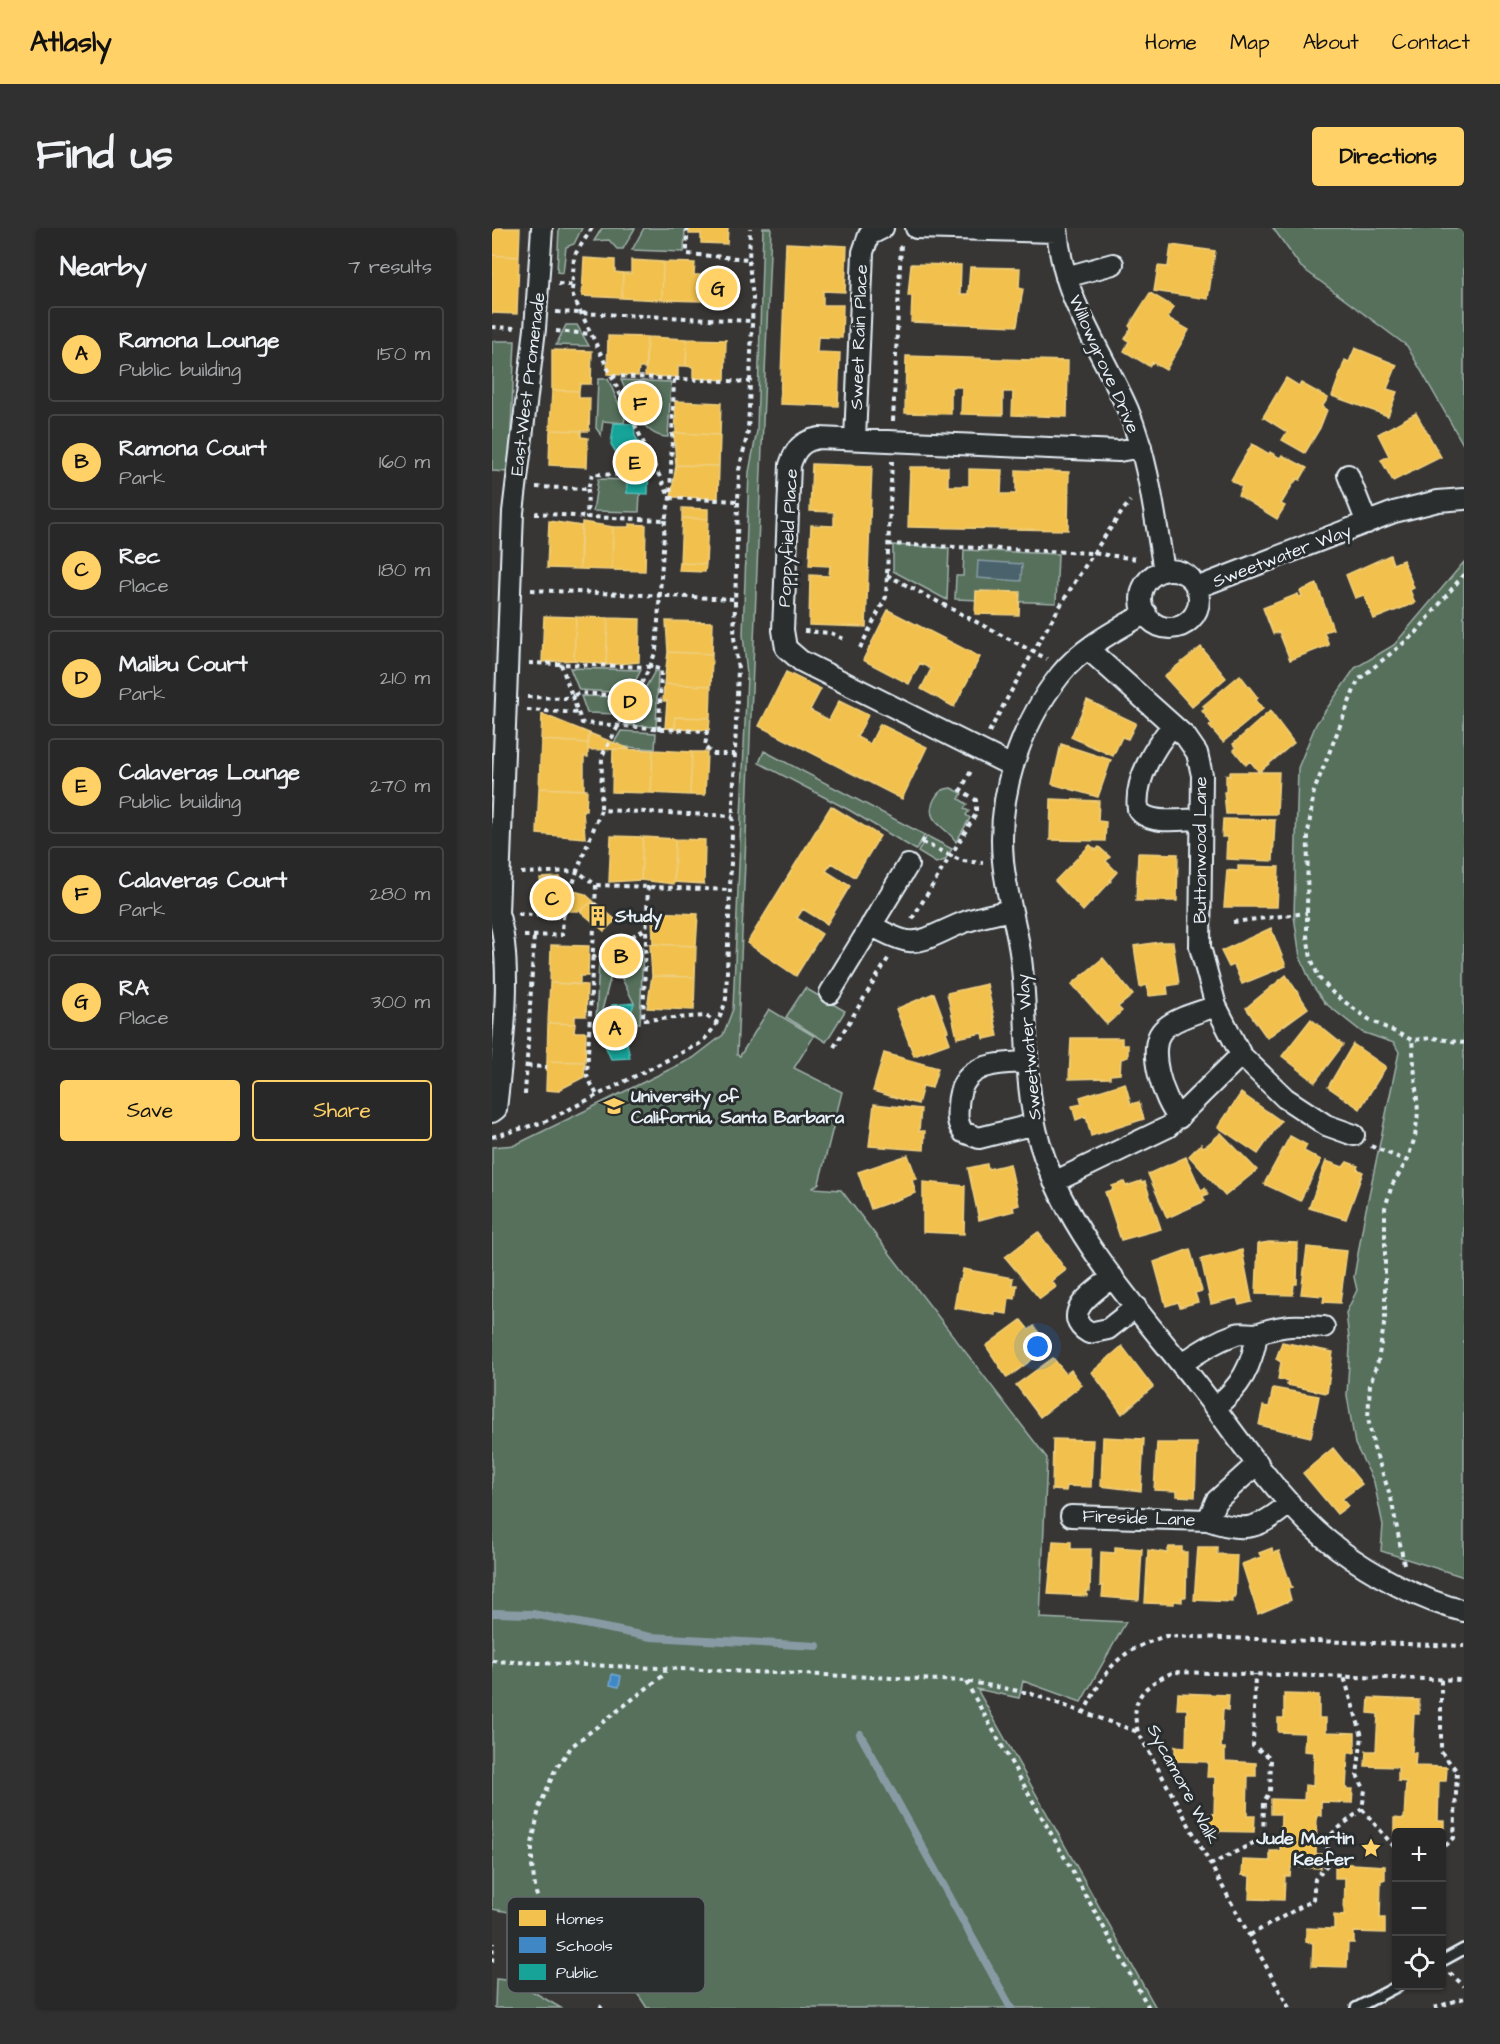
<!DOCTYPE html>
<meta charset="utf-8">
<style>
:root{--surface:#292828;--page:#313030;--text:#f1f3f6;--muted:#a5a6a8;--line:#454445;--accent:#ffd166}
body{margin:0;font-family:"Architects Daughter",sans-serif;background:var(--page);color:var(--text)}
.controls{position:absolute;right:18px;bottom:18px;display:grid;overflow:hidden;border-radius:6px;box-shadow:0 2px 4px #0004}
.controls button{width:54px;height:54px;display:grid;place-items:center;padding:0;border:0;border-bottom:2px solid var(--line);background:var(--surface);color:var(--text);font:30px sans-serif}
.you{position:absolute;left:546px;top:1119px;width:21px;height:21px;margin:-15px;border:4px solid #fff;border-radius:50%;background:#1a73e8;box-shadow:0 0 0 9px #1a73e833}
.badge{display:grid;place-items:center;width:39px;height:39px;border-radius:50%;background:var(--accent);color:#111;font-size:20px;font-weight:700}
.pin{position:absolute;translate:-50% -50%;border:3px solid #fff;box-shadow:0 2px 6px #0006}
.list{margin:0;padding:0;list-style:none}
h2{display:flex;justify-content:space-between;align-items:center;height:78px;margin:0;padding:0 24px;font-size:26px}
h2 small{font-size:20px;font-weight:400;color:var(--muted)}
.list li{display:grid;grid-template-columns:39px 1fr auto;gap:18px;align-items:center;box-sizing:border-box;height:96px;margin:0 12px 12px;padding:0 12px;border:2px solid var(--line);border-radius:6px}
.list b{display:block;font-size:22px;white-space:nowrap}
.list p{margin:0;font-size:20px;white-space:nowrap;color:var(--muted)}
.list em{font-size:20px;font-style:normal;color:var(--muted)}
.actions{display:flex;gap:12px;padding:18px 24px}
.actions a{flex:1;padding:14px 0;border:2px solid var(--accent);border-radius:6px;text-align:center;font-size:21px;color:var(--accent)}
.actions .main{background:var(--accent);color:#111}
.icon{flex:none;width:33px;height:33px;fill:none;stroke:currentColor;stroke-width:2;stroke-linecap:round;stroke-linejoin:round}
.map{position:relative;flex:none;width:972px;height:1780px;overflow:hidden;border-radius:6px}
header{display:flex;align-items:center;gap:36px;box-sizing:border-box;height:84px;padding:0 30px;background:var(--accent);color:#111}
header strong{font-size:28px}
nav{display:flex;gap:33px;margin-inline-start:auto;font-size:21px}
.intro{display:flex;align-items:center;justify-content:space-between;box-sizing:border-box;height:144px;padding:0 36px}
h1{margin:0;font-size:42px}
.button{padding:15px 27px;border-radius:6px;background:var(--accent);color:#111;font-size:21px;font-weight:700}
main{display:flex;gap:36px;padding:0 36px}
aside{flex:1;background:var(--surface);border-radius:6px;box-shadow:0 2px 4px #0004}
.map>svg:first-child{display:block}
.green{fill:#576f5c;stroke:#a0b0aa;stroke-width:1.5}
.water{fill:#48626c;stroke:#889ba4;stroke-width:1.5}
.homes{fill:#f2c14e;stroke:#efcf81;stroke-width:1.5}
.schools{fill:#3f88c5;stroke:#72a8d4;stroke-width:1.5}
.public{fill:#17a398;stroke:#56bab5;stroke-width:1.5}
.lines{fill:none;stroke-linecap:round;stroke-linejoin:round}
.stream{stroke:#889ba4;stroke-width:8}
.lane-casing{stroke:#e8f1f8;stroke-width:14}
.street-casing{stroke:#e8f1f8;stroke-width:24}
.path{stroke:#e8f1f8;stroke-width:4;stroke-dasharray:4.5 4.5;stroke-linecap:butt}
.lane{stroke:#2a2d2e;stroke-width:9}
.street{stroke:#2a2d2e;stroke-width:20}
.labels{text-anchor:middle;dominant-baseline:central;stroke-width:6;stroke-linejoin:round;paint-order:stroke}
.street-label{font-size:18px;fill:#e8f1f8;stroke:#2a2d2e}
.poi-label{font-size:18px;font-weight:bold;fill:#e8f1f8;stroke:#2a2d2e;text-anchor:start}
.key{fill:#2a2d2e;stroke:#63686b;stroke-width:1.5}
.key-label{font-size:16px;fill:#e8f1f8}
</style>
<header>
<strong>Atlasly</strong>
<nav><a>Home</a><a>Map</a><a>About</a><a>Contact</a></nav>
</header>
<div class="intro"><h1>Find us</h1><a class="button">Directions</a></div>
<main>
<aside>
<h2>Nearby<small>7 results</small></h2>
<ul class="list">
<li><span class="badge">A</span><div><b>Ramona Lounge</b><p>Public building</p></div><em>150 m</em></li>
<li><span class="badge">B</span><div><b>Ramona Court</b><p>Park</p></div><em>160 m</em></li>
<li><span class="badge">C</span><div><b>Rec</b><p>Place</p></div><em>180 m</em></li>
<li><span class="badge">D</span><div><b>Malibu Court</b><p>Park</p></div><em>210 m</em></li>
<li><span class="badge">E</span><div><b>Calaveras Lounge</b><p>Public building</p></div><em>270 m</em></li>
<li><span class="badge">F</span><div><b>Calaveras Court</b><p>Park</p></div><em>280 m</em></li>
<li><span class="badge">G</span><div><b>RA</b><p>Place</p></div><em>300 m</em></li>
</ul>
<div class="actions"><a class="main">Save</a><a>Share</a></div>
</aside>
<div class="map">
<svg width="972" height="1780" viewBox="0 0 972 1780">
<rect width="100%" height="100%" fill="#373635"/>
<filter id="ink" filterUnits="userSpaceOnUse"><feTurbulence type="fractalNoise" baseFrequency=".0167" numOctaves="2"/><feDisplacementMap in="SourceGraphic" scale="12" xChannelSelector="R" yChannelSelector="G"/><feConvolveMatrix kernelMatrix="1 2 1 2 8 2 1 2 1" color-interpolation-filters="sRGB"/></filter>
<g filter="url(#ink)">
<path class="green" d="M67,0H90L82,16L74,19L71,45L65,44Z
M110,0H143L131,21H125L117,12L102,13Z
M152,0H193L192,24L140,22Z
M271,0H279L245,827L248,828L277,781L322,808L302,840L350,864L327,955L321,960L349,962L555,1230L548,1390L634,1394L589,1474L531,1453L527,1470L485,1461L664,1780H155C122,1726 63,1690 0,1681V919L23,917L201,830L231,807L241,781L255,447L251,406L257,244L265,203Z
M781,0H972V218L915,118L809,39Z
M74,97H85L97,118L64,117Z
M0,113H23L17,244L0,243Z
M106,151H116L133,190L132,195L111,193L109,207L104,200Z
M129,152L179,154L176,209C149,209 139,173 129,152Z
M106,251L135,252V265H148L147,284L101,283Z
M401,317L457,320L455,372L401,343Z
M472,322L566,326L564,375L463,371L464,348H471Z
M972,334V1349L889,1323L891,1297L882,1254L863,1216L855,1167L858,1119L854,1085L865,1062L862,1049L872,991L907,824L902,815L870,804L833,775L820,757L808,729L802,688L806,540L824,496L863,440L902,417Z
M78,440L149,442L137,465L87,462Z
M163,443H166L164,499L132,497Z
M89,468L135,469L127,486L95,485Z
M129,503L164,505L163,521L120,518Z
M272,523L433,607L424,622L357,582L267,535Z
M459,560L470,565L467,571L475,576L472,581L477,583L474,587L478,590L464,614C455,598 430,594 443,570C447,563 451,561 459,560Z
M435,608L460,621L453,632L444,635L426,624Z
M136,718L151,719L148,795H136L142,775L129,749Z
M125,724L107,794L104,792L107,734Z
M313,760L353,783L334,814L294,789Z
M4,1751L23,1753L69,1780H3Z"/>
<path class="water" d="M486,333L530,336L529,353L485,350Z"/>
<path class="homes" d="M0,0H28L27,29L0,27Z
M198,0H236L235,16L209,15V6H197Z
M294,15L355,18L353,64L331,63V77H351L350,110L326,109L325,124L348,125L346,178L288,176Z
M679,17L723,23L716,71L662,63L666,38L676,39Z
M0,27L27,29L25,86L0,85Z
M92,30L123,32V44L131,45L130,70L90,68Z
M139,32L171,34L170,72L130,70L131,45H139Z
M171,34L203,35L202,47H211L210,73L170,72Z
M419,36L469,37L468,66H476L478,39L528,40L527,60L531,61L525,98L419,94L420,68H416Z
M218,40H235L234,74L217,73Z
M658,65L682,79L676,90L697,102L674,142L660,134L657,138L632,123L637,113L633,111L639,100L637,98Z
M116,108L155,109L154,140H147L146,148L115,146Z
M155,109L195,111L194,138H186V149L153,148Z
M195,111L234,112L233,152L201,150V139L194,138Z
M863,120L905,137L895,161L905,164L896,188L840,168L853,132L857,134Z
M60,122L100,123L99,156H88L87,163L60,162Z
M414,128L576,133L575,189L520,187L521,164H511V187L469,186L470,159H459V186L413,185Z
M794,150L807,158L809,155L836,170L830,179L835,182L828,200L813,225L790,212L795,204L771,189Z
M60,162L87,163V170H98L97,203L58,202Z
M183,173L229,175L228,207L184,205Z
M924,185L949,229L901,253L889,232L897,228L886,206Z
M58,202L89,203V209L96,210L95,239L57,237Z
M182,205L228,207L227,238L184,237Z
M760,216L777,226L778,224L788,230L790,227L815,240L808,252L805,251L801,256L789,276L793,278L785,291L746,267L750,259L739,252Z
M320,236L380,238L374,399L317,397L318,347L337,348L338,338L317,337L319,297L342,298V284L318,283Z
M184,237L227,238L226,270L179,269Z
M418,239H456V258H477V241L510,242L509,266H524V242L577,244L576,302L416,299Z
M190,280L216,281V291L190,290Z
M190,290L216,291L214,336L188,335Z
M57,293L89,298L88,341L55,340Z
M90,294L121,299L120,342L88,341Z
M137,296L154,297L153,343L120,342L121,299H137Z
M898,327L901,336L911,332L922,360L918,362L923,375L882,391L872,367L863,370L854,347Z
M188,335L214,336L213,344L187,343Z
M825,356L841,401L832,404L837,417L798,432L787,404L781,406L771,380L806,366L807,369L810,368L808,363Z
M484,363L528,364L527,387L483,386Z
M396,382L488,429L462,479L429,461L439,441L428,435L417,456L371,432Z
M52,388L84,389L82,432L50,434Z
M84,389L116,390L114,437L82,432Z
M116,390L148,391L147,434L114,437Z
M174,393L221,394L220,426L176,424Z
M709,419L734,450L700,479L672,448Z
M176,424L220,426L219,458L172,456Z
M294,444L329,461L318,482L337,492L347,473L376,487L365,509L378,516L388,496L435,519L410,571L267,498Z
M748,447L766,470L764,472L771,481L731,514L717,498L720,496L710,483L713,481L711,478Z
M172,456L219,458L218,490L183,489V501L173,500L175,473H171Z
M595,472L644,495L636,511L630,509L621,528L579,509Z
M778,483L802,515L767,544L758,533L754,537L742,522L744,520L741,516Z
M50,486L97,505L96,515L49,512Z
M183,489L218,490L217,502L183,501Z
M97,505L138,521L96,522Z
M49,512L96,515V529H92V562L47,560Z
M569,516L619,532L606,569L560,556Z
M121,521L161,522L159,565L120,564Z
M161,522L200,524L198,567L159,565Z
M200,524H215L213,567H198Z
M738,544H787L785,586H734L732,564H734V547L738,548Z
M47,560L95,562L94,582H91L93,610L45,606Z
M559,571L607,573L606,593L614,594L613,613L558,612Z
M339,578L388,608L363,649L340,635L334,643L358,658L335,696L311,681L305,690L330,706L304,748L255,715Z
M731,591L783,592L781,633L734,631L735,609H730Z
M119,608L151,609L149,652L117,654Z
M151,609L183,611L182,656L149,652Z
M183,611L213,612L212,656L182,654Z
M598,617L604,622L607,619L618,629L614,633L625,644L618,652L619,653L591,683L563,653Z
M646,625L686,626L685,673H644Z
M746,638L787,639L785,679H732L735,642L746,643Z
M68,649L69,683L51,681L48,650Z
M70,660L93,666L101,673L88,683H69Z
M101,673L124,692L112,703L88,683Z
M160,684L206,686L204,718L161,716Z
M779,700L794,738L750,756L742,737L737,739L729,723Z
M668,714H681L687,756L675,758L676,766L657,768L655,757L648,759L642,718Z
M158,716L204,718L203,749L160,748Z
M59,717L97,718L96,748H88V756L58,755Z
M611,730L641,767L626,779L630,783L615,796L580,756Z
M794,747L816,780L775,810L754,780Z
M160,748L203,749L202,782L155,780Z
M58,755L95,757L94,788H83V796L56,795Z
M495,756L506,808L492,811L491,805L465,810L455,765Z
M442,765L456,803L454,804L458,815L422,828L404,781Z
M819,791L851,817L823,854L790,828Z
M56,795L83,796L82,804H94L93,834L55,833Z
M579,810H630V817H636V829L629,831L628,846L618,847V850L577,851Z
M861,816L894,839L868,881L836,859Z
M392,825L446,840L440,860L431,858L426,876L381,863Z
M55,833L93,834L92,849L65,863L54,862Z
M633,855L639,876L647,874L652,891L599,908L594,888L584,892L580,878L590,876L588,869Z
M749,865L789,893L766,926L726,899Z
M382,876L429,881L427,903H433L432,922L377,918Z
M729,905L765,942L733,968L697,928L709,916L711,919L715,917Z
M798,908L815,917L812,923L829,932L808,973L772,956Z
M416,927L425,951L420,952L424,965L379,981L366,944Z
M694,929L709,962L713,960L716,966L711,968L713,973L675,990L656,946Z
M834,933L851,939L855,934L866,938L865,941L871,944L854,991L817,980Z
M495,936L496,941L518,936L527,977L521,979L522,983L487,992L476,940Z
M649,953V955L653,954L669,1001L629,1012L613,964L621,962L620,958L632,954L634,958Z
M431,954L473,958L472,1006L431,1004Z
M546,1004L574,1042L560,1053L564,1059L548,1071L513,1029Z
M777,1014L806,1015L805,1056H802L801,1067L764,1066L766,1016Z
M815,1019L855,1023L848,1075L831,1074L832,1068L809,1066Z
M698,1021L710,1063L703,1065L706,1074L688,1079L686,1074L674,1078L662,1034Z
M750,1022L760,1074L747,1077L745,1070L719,1076L709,1031Z
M471,1041L521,1050L520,1057H525L523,1071L517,1070L515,1086L503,1084V1087L462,1080L467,1052H469Z
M529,1092L537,1102L542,1098L553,1113L545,1119L549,1125L515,1150L494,1118Z
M790,1114L841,1124L835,1165L795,1157L796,1153L786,1151L789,1134L784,1131Z
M630,1118L661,1159L630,1186L600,1144Z
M561,1130L574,1146L579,1142L590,1157L548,1189L524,1157Z
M781,1160L827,1168L819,1209L767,1197L771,1178L777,1179Z
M611,1209L652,1211L649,1263L609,1258Z
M561,1211L601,1212L599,1259L575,1258L574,1263L560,1262Z
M665,1215H705L703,1269L685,1268V1263L662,1262Z
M841,1220L870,1256L850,1271L856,1278L845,1286L811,1245Z
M561,1313L579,1314V1321H599L598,1363H595V1368L556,1366Z
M623,1319L650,1321L647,1372L610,1369L611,1358H608L609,1324L623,1325Z
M677,1319H690V1324H695L694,1369H690V1374L682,1373V1376L653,1375L656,1322L675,1325Z
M706,1319H725V1326L745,1327L743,1369H740V1374L702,1372Z
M780,1320L781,1325L787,1323L800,1360L796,1361L799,1372L766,1386L750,1336L769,1329L767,1325Z
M686,1465L737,1467L736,1482L731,1481L729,1520H733V1533L764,1535V1548H756L755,1588H763L762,1604L711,1603V1586H722L723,1549H715L716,1534L683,1533V1518L694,1519L695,1481H685Z
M792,1466L827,1467V1490H834V1504L863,1505V1525H856L854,1561H861L860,1575L829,1574V1588L825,1587L824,1626H829V1640L799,1639L798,1648H793L792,1672L757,1671L758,1648L750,1647L751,1632L778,1633V1623H788L789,1586H779V1571L812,1572L813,1557L821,1558L822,1524L812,1523L813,1505L786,1504V1490H792Z
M877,1470L927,1472V1486H922L920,1525H924L923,1538L955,1539L954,1553H947L946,1593H952V1609H950V1604H904L902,1608V1590L912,1591L914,1554L906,1553V1539L873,1538L874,1523H884L886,1486L876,1485Z
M843,1635L893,1638V1652H889L888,1690H893V1705L862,1704V1715H856L855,1739L820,1738L821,1715L814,1714V1700L842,1701V1687L852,1688L853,1650H843Z"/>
<path class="schools" d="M120,1446L129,1448L127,1459L118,1457Z"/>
<path class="public" d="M122,195L142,196L143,208L157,230L156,266L135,265V243L119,216Z
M142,775L133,805L138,830L119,831L108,806L120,777Z"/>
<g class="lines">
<path class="stream" d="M0,1385L41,1386L159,1409L325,1418
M368,1506L519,1780"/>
<g class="lane-casing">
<path id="lane" d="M950,1733L972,1721
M864,1780L906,1758"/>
</g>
<g class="street-casing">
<path id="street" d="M424,0L565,4
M565,0C570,71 609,120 636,182C657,233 663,290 672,343
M574,49L621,36
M363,211L371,24L377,7L391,0
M856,247L875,295
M649 371a29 29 0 1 1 58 0a29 29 0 1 1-58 0Z
M704,360L902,284L946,273L972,271
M654,385C624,402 589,420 568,447C527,499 505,567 511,633C514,666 525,698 529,731C537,792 530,856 548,916C577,1011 652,1087 711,1164C752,1217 791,1279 845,1320C881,1347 928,1372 972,1383
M597,422L694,509L705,525L710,547L708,719L724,778L749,827L793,870L834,897L862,907
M681,497C663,518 642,552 646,581C656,598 691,591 709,591
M520,538L309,433L294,420L291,402L298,237C303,221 310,213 327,210L627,223L649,219
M379,697C425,724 426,713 470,695C485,689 503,686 519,682
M338,765L416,637
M535,834C502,836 468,835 466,878C465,888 465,895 471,904L487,910L543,896
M0,884L4,881C10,826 22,736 6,685L21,284L43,101L50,0
M687,890C672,874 652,817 673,800C686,789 708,784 724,778
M562,954L676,899L749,827
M621,1049C605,1061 565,1086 597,1105L616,1101L644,1079
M690,1136C706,1124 724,1113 744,1106C751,1104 760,1107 767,1105C793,1096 804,1097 832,1099
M723,1179C749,1159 760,1138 765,1106
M579,1288L716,1292C754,1306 768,1300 798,1275
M716,1292L724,1273L766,1235"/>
</g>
<path class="path" d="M100,0L82,28L80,66L178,270L247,273
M195,0V26L257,31
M66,56L80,57
M64,84L260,93
M0,99L23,100
M64,103L99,106
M120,148L258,154
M401,193L409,15
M44,259L96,261L100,246L135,247
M96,261L95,289L173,292L178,270L182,151
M45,288V285L95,289
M396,316L600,325L645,331
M972,346L924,405L866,452L822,563L816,605L815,685V708L819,730L827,750L843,767L878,792L920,812L941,810L972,815
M395,347L555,431
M39,362L244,371
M312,403L339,405L352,411
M368,420L394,369L400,233
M37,435L158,439L110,528L109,582
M69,436L80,468L88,465L142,469
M35,469L73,470L80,468L90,495L215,504L213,519L221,526H243
M35,482L87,485
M167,502L169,441L158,439L164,422L173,292
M497,504C540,424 584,346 638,273
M430,614L470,633L491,635
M430,615L434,607
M29,645L85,643L109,582L241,588
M104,657L95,848L105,867
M156,658L151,792L214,788L226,795
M26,686L71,689L85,643L104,657L238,662
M420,691L484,586V572L469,562L480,541
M741,694L815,685
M32,708L70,707L71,689
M100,730L154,701
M342,819L397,729
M35,838L55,839
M33,867L42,708
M0,909L52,894L207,816C222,803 229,790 234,771L246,441L242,409L247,242L256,204L258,154L261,70L257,35L258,0
M879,918L915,933
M912,1336L899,1270L882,1220L876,1190L878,1156L886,1133L893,1091V980L900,957L915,933L923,909L926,884L920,812
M0,1433L473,1453L537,1465L646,1504
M949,1452V1524L965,1543L962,1610L950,1621
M474,1454L657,1780
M591,1486C616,1439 622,1425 674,1408L972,1418
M870,1581L904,1621
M718,1637L771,1610L772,1573L778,1564L779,1530L761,1518L763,1446
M758,1707L821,1672L823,1651L835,1637L836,1609L870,1581L873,1562L865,1547L870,1508L852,1449
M48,1729L55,1696L44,1665L40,1638V1616L47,1580L63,1542L80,1518L173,1446V1440
M0,1734L1,1715
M958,1745L972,1758
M108,1780L110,1778
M797,1780L646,1504C637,1470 652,1457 682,1444L972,1452
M942,1780L972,1770"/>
<use href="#lane" class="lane"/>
<use href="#street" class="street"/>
</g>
</g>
<defs>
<g id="building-bare" transform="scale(1.62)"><path d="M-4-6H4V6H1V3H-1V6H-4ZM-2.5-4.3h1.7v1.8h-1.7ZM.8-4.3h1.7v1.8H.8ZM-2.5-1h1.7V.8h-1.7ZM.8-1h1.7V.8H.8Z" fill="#ffd166" stroke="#2a2d2e" stroke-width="2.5" paint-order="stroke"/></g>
<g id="university-bare" transform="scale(1.62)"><path d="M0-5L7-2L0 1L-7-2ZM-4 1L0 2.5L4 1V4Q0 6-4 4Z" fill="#ffd166" stroke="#2a2d2e" stroke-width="2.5" paint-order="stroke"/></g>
<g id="sight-bare" transform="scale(1.62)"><path d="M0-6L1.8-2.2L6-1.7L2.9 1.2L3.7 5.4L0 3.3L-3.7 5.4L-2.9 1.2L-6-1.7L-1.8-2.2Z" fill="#ffd166" stroke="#2a2d2e" stroke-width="2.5" paint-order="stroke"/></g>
</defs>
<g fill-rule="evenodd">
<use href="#building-bare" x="106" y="688"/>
<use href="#university-bare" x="122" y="878"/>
<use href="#sight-bare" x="879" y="1620"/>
</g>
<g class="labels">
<g class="street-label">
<text transform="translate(367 109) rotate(-88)">Sweet Rain Place</text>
<text transform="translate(612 136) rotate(66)">Willowgrove Drive</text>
<text transform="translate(36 156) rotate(-83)">East-West Promenade</text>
<text transform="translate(296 310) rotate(-87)">Poppyfield Place</text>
<text transform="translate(790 328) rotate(-21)">Sweetwater Way</text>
<text transform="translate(708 622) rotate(-90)">Buttonwood Lane</text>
<text transform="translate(537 819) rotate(-95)">Sweetwater Way</text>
<text transform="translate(647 1290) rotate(2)">Fireside Lane</text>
<text transform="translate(691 1556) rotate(62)">Sycamore Walk</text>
</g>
<g class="poi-label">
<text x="123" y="688">Study</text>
<text x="139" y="868">University of<tspan x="139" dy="21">California, Santa Barbara</tspan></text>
<text x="862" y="1610" text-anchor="end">Jude Martin<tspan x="862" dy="21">Keefer</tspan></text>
</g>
</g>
<rect x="15" y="1669" width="198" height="96" rx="9" class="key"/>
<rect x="27" y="1682" width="27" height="16" fill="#f2c14e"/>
<rect x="27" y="1709" width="27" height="16" fill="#3f88c5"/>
<rect x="27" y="1736" width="27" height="16" fill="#17a398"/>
<g class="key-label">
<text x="64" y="1696">Homes</text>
<text x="64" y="1723">Schools</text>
<text x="64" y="1750">Public</text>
</g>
</svg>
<div class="controls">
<button>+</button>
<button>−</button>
<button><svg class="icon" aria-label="locate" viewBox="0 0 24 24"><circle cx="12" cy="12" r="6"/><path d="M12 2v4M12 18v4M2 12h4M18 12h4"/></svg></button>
</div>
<div class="you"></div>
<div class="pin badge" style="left:123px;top:800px">A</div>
<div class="pin badge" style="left:129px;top:728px">B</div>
<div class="pin badge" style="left:60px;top:670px">C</div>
<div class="pin badge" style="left:138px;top:473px">D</div>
<div class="pin badge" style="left:143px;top:234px">E</div>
<div class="pin badge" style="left:148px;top:175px">F</div>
<div class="pin badge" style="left:226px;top:60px">G</div>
</div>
</main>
